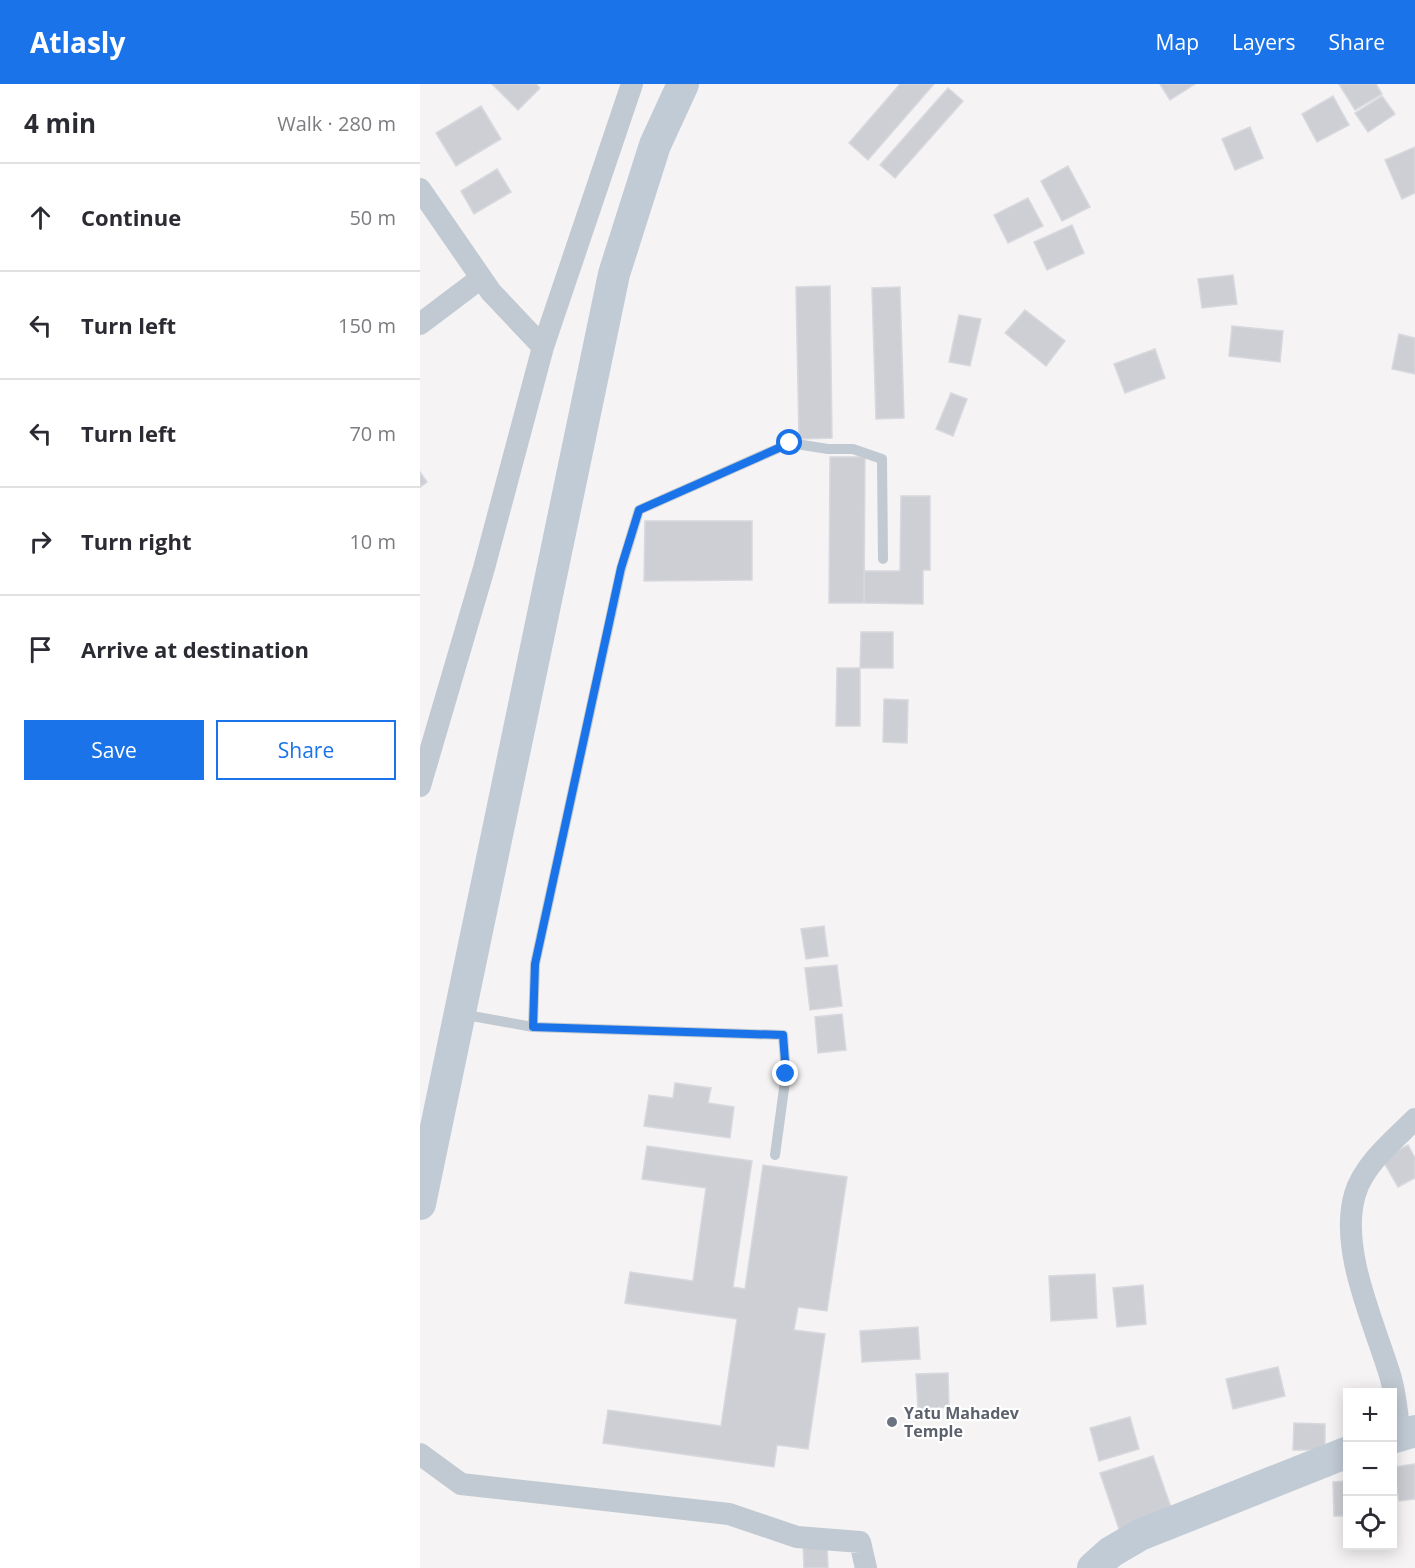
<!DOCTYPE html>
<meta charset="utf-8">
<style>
:root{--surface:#fff;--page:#f2f2f3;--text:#2b2b33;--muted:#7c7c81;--line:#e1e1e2;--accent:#1a73e8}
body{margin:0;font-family:"Open Sans",sans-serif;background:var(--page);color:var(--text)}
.controls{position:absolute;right:18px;bottom:18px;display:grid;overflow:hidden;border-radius:0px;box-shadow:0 3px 15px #0003}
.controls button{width:54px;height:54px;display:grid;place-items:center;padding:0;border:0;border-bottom:2px solid var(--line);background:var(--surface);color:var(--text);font:30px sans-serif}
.stop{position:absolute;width:18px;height:18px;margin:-14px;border:4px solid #1a73e8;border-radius:50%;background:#fff}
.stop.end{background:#1a73e8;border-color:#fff;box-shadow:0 2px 6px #0008}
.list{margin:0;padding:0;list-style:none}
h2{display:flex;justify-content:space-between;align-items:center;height:78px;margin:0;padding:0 24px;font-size:26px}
h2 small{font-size:20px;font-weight:400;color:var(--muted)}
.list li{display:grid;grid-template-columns:39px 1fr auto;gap:18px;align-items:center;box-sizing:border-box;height:108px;padding:0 24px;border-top:2px solid var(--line)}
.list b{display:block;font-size:22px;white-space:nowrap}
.list em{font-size:20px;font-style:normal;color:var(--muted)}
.actions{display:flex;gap:12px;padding:18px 24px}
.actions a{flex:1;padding:14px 0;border:2px solid var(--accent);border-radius:0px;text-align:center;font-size:21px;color:var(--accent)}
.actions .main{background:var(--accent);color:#fff}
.icon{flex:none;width:33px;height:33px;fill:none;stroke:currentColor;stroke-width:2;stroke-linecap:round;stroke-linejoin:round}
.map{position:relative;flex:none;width:995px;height:1484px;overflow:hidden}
header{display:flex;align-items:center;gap:36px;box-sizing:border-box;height:84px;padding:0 30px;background:var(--accent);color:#fff}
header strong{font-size:28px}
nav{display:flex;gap:33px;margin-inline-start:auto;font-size:21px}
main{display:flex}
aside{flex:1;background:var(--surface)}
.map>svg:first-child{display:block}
.building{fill:#cdcfd5;stroke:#d7d9de;stroke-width:1.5}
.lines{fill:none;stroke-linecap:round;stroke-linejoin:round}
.service{stroke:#c1cad2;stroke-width:10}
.minor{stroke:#c1cad2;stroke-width:22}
.secondary{stroke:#c1cbd6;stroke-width:32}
.route{stroke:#1a73e8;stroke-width:8}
.worship-dot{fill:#6b7280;stroke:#fff;stroke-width:2}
.labels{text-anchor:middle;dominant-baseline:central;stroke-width:4.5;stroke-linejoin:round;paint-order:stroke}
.worship-label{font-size:16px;font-weight:bold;fill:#5b616d;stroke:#fff;text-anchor:start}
</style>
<header>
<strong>Atlasly</strong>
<nav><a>Map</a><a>Layers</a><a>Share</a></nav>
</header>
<main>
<aside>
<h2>4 min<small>Walk · 280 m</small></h2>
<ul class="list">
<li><svg class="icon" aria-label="ahead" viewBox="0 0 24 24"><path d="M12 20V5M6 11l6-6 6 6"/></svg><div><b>Continue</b></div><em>50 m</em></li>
<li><svg class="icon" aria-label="left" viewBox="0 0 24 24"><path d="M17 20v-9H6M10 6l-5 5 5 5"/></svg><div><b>Turn left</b></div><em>150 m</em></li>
<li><svg class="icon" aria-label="left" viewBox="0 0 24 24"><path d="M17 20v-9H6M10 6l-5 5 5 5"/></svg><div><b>Turn left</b></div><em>70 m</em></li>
<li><svg class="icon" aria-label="right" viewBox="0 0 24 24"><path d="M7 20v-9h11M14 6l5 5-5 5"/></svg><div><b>Turn right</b></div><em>10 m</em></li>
<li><svg class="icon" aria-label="arrive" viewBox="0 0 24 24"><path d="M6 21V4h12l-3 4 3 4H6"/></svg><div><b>Arrive at destination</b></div></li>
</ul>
<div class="actions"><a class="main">Save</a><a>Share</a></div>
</aside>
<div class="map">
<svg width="995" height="1484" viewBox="0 0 995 1484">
<rect width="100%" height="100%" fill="#f5f3f3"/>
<path class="building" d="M72,0H116L120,4L98,26Z
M480,0H514L448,76L429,59Z
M740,0H775L750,16Z
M919,0H956L962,10L935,26Z
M528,4L543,17L475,94L460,81Z
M913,12L929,41L897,58L882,30Z
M962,12L975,30L948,48L935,29Z
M61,22L81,55L36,82L16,49Z
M830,43L843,74L815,86L802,55Z
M995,63V109L982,115L965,76Z
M648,82L670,123L642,137L621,97Z
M77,85L91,108L54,130L41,107Z
M608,114L623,142L588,159L574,131Z
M652,141L664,169L627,186L614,158Z
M813,191L817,220L782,224L778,195Z
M410,202L412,354L379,355L376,203Z
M480,203L484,334L456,335L452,204Z
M605,226L645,257L626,282L585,249Z
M539,231L561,235L550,282L529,278Z
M812,242L863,247L860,278L809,272Z
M979,250L995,254V290L972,285Z
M735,265L745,294L705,309L694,280Z
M531,309L547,315L533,352L516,345Z
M410,373H445L444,519H409Z
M0,388L7,398L0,403Z
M481,412H510V486H503V520L444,519V487H480Z
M225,437H332V496L224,497Z
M441,548H473V584H440Z
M417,584H440V642H416Z
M464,615L488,616L487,659L463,658Z
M404,842L408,872L386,875L381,845Z
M417,881L422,922L390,926L385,884Z
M422,930L426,966L398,969L395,933Z
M255,999L291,1004L288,1019L314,1023L310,1054L224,1042L229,1011L253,1014Z
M988,1061L995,1074V1094L978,1103L962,1075Z
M227,1062L332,1077L313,1203L325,1205L343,1081L427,1093L407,1227L378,1223L374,1246L405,1250L388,1365L357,1361L354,1383L183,1359L188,1326L301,1342L317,1235L205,1219L210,1188L273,1197L286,1104L222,1095Z
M675,1190L677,1234L631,1237L629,1192Z
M723,1201L726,1240L697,1243L693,1204Z
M498,1243L500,1275L442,1278L440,1247Z
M858,1283L865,1312L813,1325L806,1295Z
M528,1289L529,1323L498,1325L496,1290Z
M710,1333L719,1365L679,1377L670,1344Z
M874,1339L905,1340V1366H873Z
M733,1372L752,1426L699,1445L680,1389Z
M995,1380V1415L979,1417L974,1383Z
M928,1397V1432H914L913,1398Z
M407,1458L408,1484H384L383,1459Z"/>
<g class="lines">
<path class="service" d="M41,930L113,943L363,951L366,990L355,1071
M113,943L115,880L201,485L219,426L370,359L408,365H433L462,375L463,475"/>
<path class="minor" d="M0,105L71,208L123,263
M0,240L61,194
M0,702L64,484L123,263L212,0
M980,1352C977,1331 976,1308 969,1288C953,1236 919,1164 935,1110C944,1080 974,1056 995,1035
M0,1370L41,1400L309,1430L377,1453L440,1458L446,1484"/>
<path class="secondary" d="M0,1120L194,190L235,61L263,0
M972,1354L995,1347
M673,1484L691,1468L720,1451L928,1368"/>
</g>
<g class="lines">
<path class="route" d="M366,990L363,951L113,943L115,880L201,484L219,426L370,359"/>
</g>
<circle class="worship-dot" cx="472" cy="1338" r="6"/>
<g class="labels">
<g class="worship-label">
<text x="484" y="1329">Yatu Mahadev<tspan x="484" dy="18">Temple</tspan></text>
</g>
</g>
</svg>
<div class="controls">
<button>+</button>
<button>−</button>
<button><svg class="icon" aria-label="locate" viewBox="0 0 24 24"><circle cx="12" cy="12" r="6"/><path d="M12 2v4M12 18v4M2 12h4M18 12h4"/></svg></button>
</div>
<div class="stop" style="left:370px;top:359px"></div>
<div class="stop end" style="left:366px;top:990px"></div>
</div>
</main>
